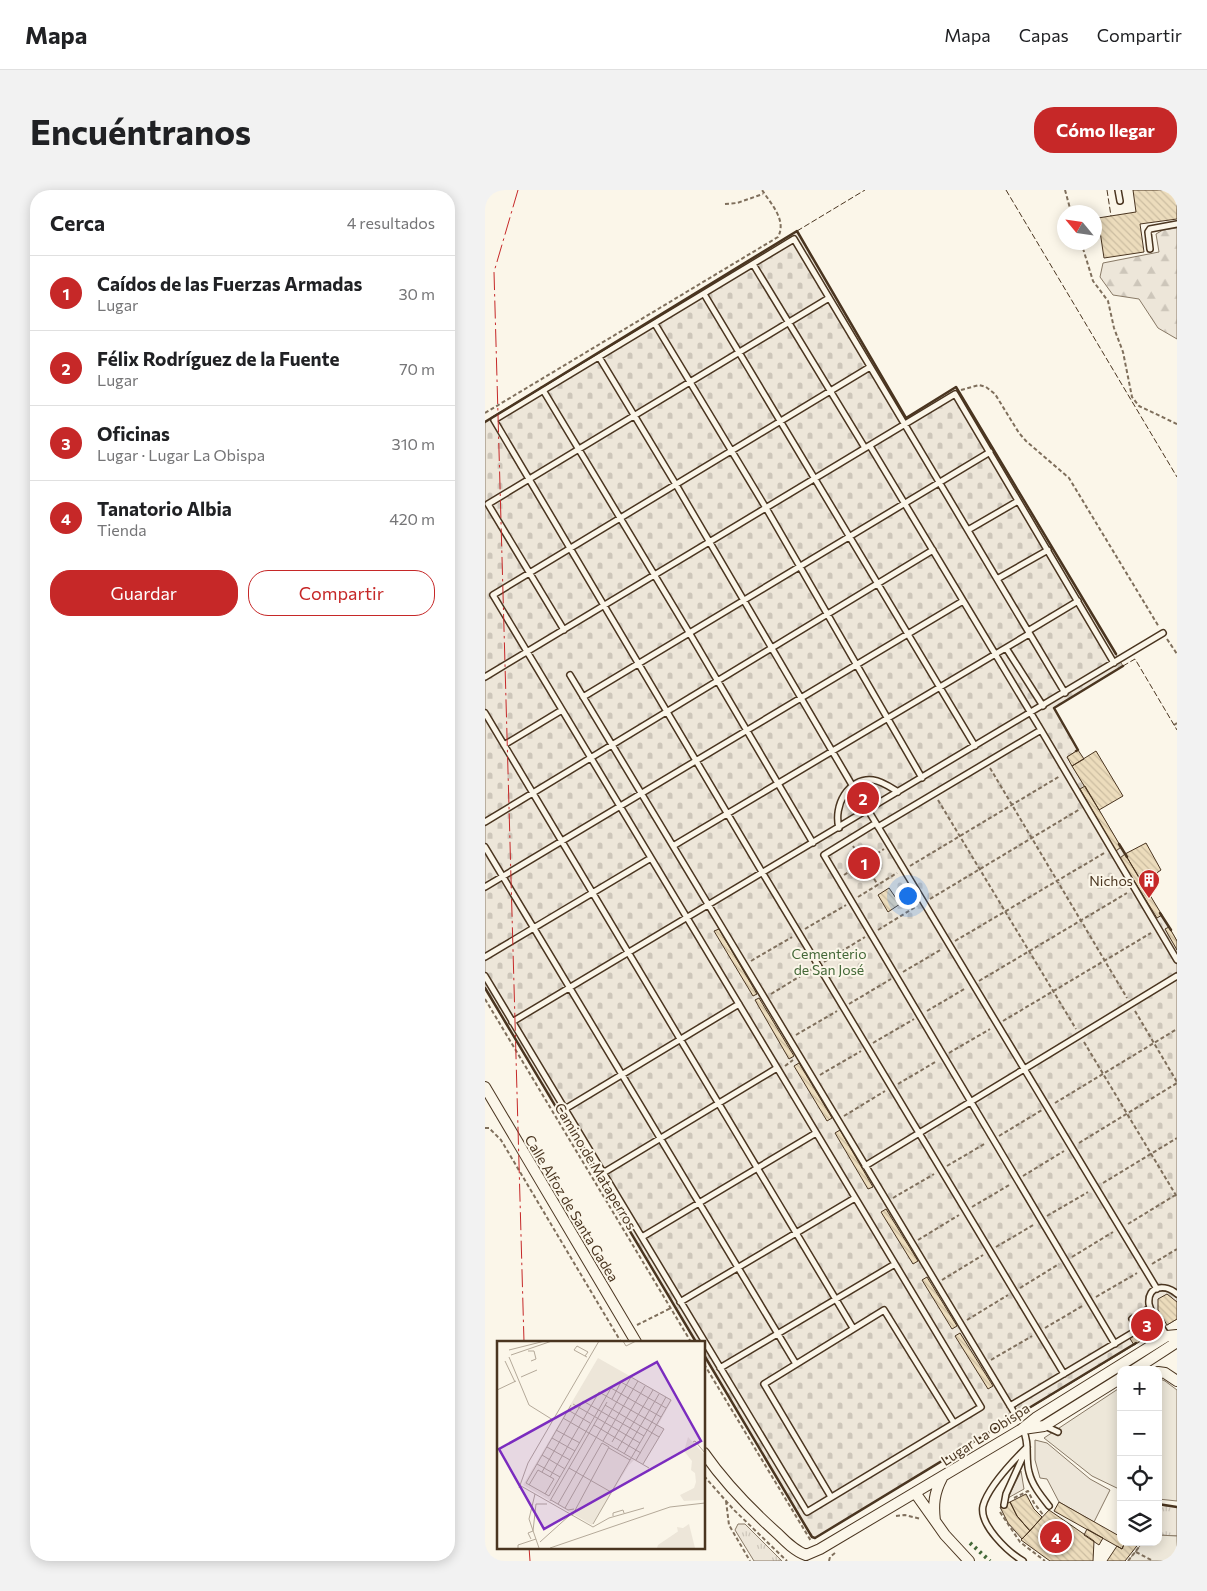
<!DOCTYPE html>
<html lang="es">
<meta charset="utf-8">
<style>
:root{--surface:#fff;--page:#f2f2f2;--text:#202124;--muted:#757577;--line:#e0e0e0;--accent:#c62828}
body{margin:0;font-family:Commissioner,sans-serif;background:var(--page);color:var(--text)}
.controls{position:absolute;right:15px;bottom:15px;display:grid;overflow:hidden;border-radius:10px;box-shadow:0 2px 12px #0003}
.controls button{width:45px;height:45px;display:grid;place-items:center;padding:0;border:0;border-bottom:1px solid var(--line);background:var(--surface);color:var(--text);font:25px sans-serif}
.compass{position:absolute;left:572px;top:15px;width:45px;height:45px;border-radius:50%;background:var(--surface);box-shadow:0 2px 12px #0003;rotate:299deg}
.you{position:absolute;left:422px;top:705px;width:18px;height:18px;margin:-12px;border:4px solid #fff;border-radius:50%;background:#1a73e8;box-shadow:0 0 0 8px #1a73e833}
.badge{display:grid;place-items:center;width:32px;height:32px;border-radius:50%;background:var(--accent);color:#fff;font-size:16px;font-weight:700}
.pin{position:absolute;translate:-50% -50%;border:2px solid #fff;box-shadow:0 1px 5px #0006}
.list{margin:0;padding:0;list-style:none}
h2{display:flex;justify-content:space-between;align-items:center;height:65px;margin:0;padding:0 20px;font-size:21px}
h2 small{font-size:16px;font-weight:400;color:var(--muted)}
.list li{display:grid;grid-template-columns:32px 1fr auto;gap:15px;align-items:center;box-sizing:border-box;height:75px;padding:0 20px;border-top:1px solid var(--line)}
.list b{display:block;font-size:19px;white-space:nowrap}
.list p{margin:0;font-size:16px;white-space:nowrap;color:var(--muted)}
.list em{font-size:16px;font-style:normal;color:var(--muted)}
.actions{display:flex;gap:10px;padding:15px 20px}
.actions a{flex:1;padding:11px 0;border:1px solid var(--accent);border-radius:20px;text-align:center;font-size:18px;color:var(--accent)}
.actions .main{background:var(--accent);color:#fff}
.icon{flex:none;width:28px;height:28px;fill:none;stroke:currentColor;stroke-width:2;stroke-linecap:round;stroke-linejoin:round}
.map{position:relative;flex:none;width:692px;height:1371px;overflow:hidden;border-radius:20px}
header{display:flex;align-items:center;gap:30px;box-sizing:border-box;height:70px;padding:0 25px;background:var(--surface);border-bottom:1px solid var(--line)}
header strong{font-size:24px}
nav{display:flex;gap:28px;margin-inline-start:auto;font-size:18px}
.intro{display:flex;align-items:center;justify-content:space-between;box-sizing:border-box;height:120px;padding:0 30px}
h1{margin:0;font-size:35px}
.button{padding:12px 22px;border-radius:20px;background:var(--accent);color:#fff;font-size:18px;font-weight:700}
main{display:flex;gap:30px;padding:0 30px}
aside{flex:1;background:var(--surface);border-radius:20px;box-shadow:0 2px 12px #0003}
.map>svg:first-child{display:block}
.grass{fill:url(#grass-tufts);stroke:#887966}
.forest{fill:url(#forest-firs);stroke:#887966}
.cemetery{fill:url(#cemetery-stones);stroke:#887966}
.garden{fill:#ede6d9;stroke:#887966}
.parking{fill:#ede7d9;stroke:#887966}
.building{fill:url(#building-back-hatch);stroke:#4a3520}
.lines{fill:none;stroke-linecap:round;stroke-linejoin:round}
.lane-casing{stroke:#4a3520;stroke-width:8}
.street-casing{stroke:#4a3520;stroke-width:12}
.path{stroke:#7f6f5c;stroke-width:2;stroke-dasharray:4 2.5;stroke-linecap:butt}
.lane{stroke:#fbf6e9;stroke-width:5}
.street{stroke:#fbf6e9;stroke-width:10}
.hedge{stroke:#436837;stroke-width:4;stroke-dasharray:2.5 4;stroke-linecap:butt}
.fence{stroke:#4a3520;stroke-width:1;stroke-dasharray:6 2.5;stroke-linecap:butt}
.wall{stroke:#4a3520;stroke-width:2.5}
.power{stroke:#c62828;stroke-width:1;stroke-dasharray:18 4 2.5 4;stroke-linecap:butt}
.labels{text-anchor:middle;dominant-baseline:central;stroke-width:4;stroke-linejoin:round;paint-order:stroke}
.poi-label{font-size:14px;fill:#4a3520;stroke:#fbf6e9;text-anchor:end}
.park-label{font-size:14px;fill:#436837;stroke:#fbf6e9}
.street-label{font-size:14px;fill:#4a3520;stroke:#fbf6e9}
.inset-road{fill:none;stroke:#b4a999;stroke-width:1}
.view{fill:#7b2cbf;fill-opacity:0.15;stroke:#7b2cbf;stroke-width:2.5}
.inset-edge{fill:none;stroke:#4a3520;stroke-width:2.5}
</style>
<header>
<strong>Mapa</strong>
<nav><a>Mapa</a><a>Capas</a><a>Compartir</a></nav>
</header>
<div class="intro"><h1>Encuéntranos</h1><a class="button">Cómo llegar</a></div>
<main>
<aside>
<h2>Cerca<small>4 resultados</small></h2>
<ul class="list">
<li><span class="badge">1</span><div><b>Caídos de las Fuerzas Armadas</b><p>Lugar</p></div><em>30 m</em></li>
<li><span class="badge">2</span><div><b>Félix Rodríguez de la Fuente</b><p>Lugar</p></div><em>70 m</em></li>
<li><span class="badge">3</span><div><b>Oficinas</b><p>Lugar · Lugar La Obispa</p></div><em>310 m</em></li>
<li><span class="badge">4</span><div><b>Tanatorio Albia</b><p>Tienda</p></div><em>420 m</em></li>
</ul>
<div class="actions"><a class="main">Guardar</a><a>Compartir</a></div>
</aside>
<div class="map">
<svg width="692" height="1371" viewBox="0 0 692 1371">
<defs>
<pattern id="grass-tufts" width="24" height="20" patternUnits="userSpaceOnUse" patternTransform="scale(1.25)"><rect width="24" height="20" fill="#ede6d9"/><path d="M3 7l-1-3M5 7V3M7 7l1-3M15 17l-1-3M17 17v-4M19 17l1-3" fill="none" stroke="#cdc6ba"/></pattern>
<pattern id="forest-firs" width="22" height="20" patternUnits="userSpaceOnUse" patternTransform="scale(1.25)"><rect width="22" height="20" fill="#ede6d9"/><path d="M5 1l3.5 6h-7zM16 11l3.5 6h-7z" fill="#cdc6ba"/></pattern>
<pattern id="cemetery-stones" width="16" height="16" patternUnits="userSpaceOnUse" patternTransform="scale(1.25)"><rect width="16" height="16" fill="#ede6d9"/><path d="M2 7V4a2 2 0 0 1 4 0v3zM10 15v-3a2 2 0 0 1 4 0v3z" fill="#cdc6ba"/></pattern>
<pattern id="building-back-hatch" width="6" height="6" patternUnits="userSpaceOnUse" patternTransform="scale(1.25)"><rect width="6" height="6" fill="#ecdcbc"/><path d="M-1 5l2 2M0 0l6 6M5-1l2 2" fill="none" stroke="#ccbda1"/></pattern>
</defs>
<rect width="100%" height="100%" fill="#fbf6e9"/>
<path class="grass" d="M673,1315L692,1317V1346L673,1345Z
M253,1334H260L297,1371H269L250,1340Z"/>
<path class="forest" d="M692,38V149L673,138L654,109L628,105L615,87L618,73L674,62L671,44L678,40Z"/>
<path class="cemetery" d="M312,41L421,228L471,197L638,476L569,518L593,560L582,567L692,751V1129L330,1348L327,1347L219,1165V1152H211L0,798V232Z"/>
<path class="garden" d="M550,1250L562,1253L605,1289L625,1300L609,1332L574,1312L562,1289L555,1288L550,1270Z
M536,1281L539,1299L523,1308Z"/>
<path class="parking" d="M673,1188L680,1191L692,1200V1311L673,1309Z
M636,1197V1300L607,1286L559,1248Z
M673,1345L692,1346V1371H643L658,1352H673Z"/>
<path class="building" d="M648,0H692V29L655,34L659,62L619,68L613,28L651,22Z
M593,560L599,569L587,576L582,567Z
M611,561L638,606L614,620L587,576Z
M600,596L636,657L631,661L595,599Z
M661,653L676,680L657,693L640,664Z
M640,664L677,725L672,728L635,668Z
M404,698L415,714L403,722L393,705Z
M684,737L692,751V760L680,739Z
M234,739L272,804L268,806L229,741Z
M274,808L309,866L304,869L270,810Z
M314,873L347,928L342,931L309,876Z
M355,940L388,997L383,999L350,943Z
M401,1019L433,1071L428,1074L396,1022Z
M442,1087L472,1136L467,1139L437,1090Z
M682,1104L692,1112V1129L682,1135L673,1120V1109Z
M662,1124L673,1141L662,1147L652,1130Z
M658,1139L662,1147L649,1155L644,1147Z
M475,1143L508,1196L503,1199L470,1146Z
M541,1304L549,1319L557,1327L545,1341L532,1326L525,1312Z
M525,1312L532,1326L545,1341L537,1349L523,1333L515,1317Z
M574,1312L636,1347V1352H640L637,1359L569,1321Z
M564,1320L609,1351L608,1371H565L536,1350Z
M602,1339L618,1348L614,1355L599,1345Z
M640,1352H655L640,1371H622L632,1356L637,1359Z"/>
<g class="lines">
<g class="lane-casing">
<path id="lane" d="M633,0L635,11
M665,59L663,42L665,39L692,34
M268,74L380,258
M219,104L490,556
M170,134L281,318L437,588
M114,167L190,293L367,595
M58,200L205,444L328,653
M385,256L556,540L692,770
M483,340L533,311
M512,389L563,360
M79,440L3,314L344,108
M543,441L593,411
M521,458L558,516
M85,485L530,1224
M0,487L470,204L629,473
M98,507L505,262
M0,523L368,1138
M19,555L77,520
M383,620L672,1099
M0,632L448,360
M391,633L339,665L630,1154
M393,637L556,540
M354,638C348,616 363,587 388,590C397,591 405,597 413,602
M188,656L544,444
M0,657L311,1174
M0,697L478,411
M0,767L166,668
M0,786L322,1322L496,1217L8,405L385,177
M27,832L678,443
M80,919L254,814
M380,976L692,786
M118,983L292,878
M157,1047L331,943
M195,1112L370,1008
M682,1146C677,1137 666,1124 664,1114C662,1095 681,1094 692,1104
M235,1178L410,1074
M579,1184L277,682L9,230L309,49L580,503
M525,1216L654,1139L647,1129L665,1118
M560,1236L573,1242
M538,1240C545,1253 540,1268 544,1282C547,1295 556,1306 564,1316
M346,1307L279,1194L399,1120L469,1233
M519,1315L521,1304L541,1260
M538,1371C523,1362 494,1335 498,1316C503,1297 528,1271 542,1257"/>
</g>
<g class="street-casing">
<path id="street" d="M0,897L151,1152
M649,1180L692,1152
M673,1182L680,1183L692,1191
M538,1239L559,1236L636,1188
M219,1263C240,1293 265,1319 293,1344C301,1352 310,1361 321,1365
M431,1304L460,1345L484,1371
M450,1331C448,1315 449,1303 457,1288
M321,1365L335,1359L537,1239L552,1227L682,1146L692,1145"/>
</g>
<path class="path" d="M580,0L586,22
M240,14L252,13L278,4
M596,52L608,91L623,111L629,138L638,162L647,207L654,216L692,234
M476,200L494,195L501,197L510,204L534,243L541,251L584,288L674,437
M0,223L293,47C302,30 286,14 277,0
M682,449L692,464
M689,535L692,533
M505,578L642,808
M453,610L591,839
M368,656L393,695
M425,676L575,586
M359,685L399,659
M373,707L412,683
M445,709L595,619
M320,739L361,715
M393,740L432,716
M470,751L621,662
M266,771L307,747
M339,772L380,747
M418,782L457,759
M494,791L642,703
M286,804L327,779
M0,809L206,1152
M364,814L406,789
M442,821L481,798
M650,821L692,892
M518,831L666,743
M311,845L352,821
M599,852L692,1007
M388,853L429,829
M464,863L505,839
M300,876L308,870
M335,885L376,861
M413,894L452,871
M570,913L692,839
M359,926L400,901
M0,938H4L16,950L136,1152
M514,946L557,920
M594,953L692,893
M462,976L501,953
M538,986L579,961
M618,993L692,948
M408,1008L449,984
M487,1017L526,994
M562,1026L603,1002
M643,1034L692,1004
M433,1050L474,1025
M511,1057L550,1034
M587,1067L628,1042
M667,1074L692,1059
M457,1090L498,1065
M535,1098L574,1074
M611,1107L652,1083
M482,1130L523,1105
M152,1135L186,1118
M560,1138L599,1115
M506,1170L547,1146
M219,1174L326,1351
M219,1286L249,1320L302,1371
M529,1308L543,1301L549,1313L559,1326
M241,1311L244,1335L265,1371
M515,1322L535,1352L560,1371
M411,1326L420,1325L436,1329
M651,1362L668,1371
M344,1371L345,1367L350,1363
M643,1371L658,1352"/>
<use href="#lane" class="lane"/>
<use href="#street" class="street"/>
<path class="hedge" d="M485,1353L505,1371"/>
<path class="fence" d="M521,0L692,287
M622,0L626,26
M312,41L380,0
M638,476L650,469L692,540"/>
<path class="wall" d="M0,232L312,41L421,228L471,197L631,464
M591,561L593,560L569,518L638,476
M634,654L642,667
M675,723L686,740
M0,798L211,1152
M219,1165L327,1347L330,1348L651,1153
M673,1314L692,1317"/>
<path class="power" d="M33,0L9,82L39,1152
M44,1357L45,1371"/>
</g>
<defs>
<g id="building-pin" transform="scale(1.125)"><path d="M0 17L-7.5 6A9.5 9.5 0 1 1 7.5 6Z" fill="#c62828" stroke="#fbf6e9"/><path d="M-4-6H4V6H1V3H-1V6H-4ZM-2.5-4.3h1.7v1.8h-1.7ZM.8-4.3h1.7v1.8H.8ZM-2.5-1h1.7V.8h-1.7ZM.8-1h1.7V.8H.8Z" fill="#fff"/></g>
</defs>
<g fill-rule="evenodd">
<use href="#building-pin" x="664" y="690"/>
</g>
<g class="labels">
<g class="poi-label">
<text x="648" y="690">Nichos</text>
</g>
<g class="park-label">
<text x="344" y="763">Cementerio<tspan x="344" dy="16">de San José</tspan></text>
</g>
<g class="street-label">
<text transform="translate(111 976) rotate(59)">Camino de Mataperros</text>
<text transform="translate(87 1018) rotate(59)">Calle Alfoz de Santa Gadea</text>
<text transform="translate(500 1244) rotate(-33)">Lugar La Obispa</text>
</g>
</g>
<g transform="translate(12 1151)">
<rect width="208" height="208" fill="#fbf6e9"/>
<path d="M192,183L198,207H160L161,204Z" fill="#ede6d9"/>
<path d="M191,96L207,113V159L187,160L183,154L197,147L199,141L198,132L194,129L195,120L187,110ZM180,186L191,188L192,199L182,207H169L184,197L182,195L161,207L181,191Z" fill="#ede6d9"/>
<path d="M101,17L175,59L161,84L167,88L146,124L137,119L132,124L95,184L26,144Z" fill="#ede6d9"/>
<path class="inset-road" d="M126,0L129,5L139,0M12,9L48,0M31,10H37L39,18L34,20M14,14L55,0M88,15L91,11L80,5L77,9L88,15L90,16M12,16L32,64L56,79M8,20L18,41M24,36L40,29M0,49L19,40M115,58L124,41L169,67M76,63L143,102M74,64L29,142L52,155L114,47L164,76M108,64L162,96M71,69L93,82M66,77L152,127M155,81L169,56M97,84L144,112M59,89L83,102M55,97L78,110M106,100L141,40M115,101L148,45M196,101L198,100L208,112M50,106L73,119M112,107L133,119M120,109L156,49M127,113L162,53M45,114L68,128M40,123L63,136M72,127L114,151M45,131L86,60L147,95M53,136L102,51L167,88L146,123M32,144L41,129L57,138L48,153M24,145L96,186L112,177L147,167M22,147L31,122L102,0M38,153L32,178L42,207M54,159L71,169L77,168M53,160L110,61M61,163L134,36L174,59L139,119M68,167L105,102L112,106M75,175L112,106M116,175V172L126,169L127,172M96,183L155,81M34,198L31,192L36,190L39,163H50M43,201L73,174M21,207V204L39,198M53,207L173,166L208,162"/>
<path class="view" d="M160,21L204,100L47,188L2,108Z"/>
<rect width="208" height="208" class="inset-edge"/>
</g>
</svg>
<div class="controls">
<button>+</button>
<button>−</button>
<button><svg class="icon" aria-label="locate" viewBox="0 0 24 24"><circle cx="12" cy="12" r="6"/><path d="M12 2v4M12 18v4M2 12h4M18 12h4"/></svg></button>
<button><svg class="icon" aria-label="layers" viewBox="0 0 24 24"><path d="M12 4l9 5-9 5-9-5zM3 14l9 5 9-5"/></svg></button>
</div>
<svg class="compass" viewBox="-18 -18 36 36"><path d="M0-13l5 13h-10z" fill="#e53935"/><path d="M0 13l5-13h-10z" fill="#757577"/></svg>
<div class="you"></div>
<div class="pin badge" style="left:379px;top:673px">1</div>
<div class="pin badge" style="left:378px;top:608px">2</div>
<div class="pin badge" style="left:662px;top:1135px">3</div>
<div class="pin badge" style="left:571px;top:1347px">4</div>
</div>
</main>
